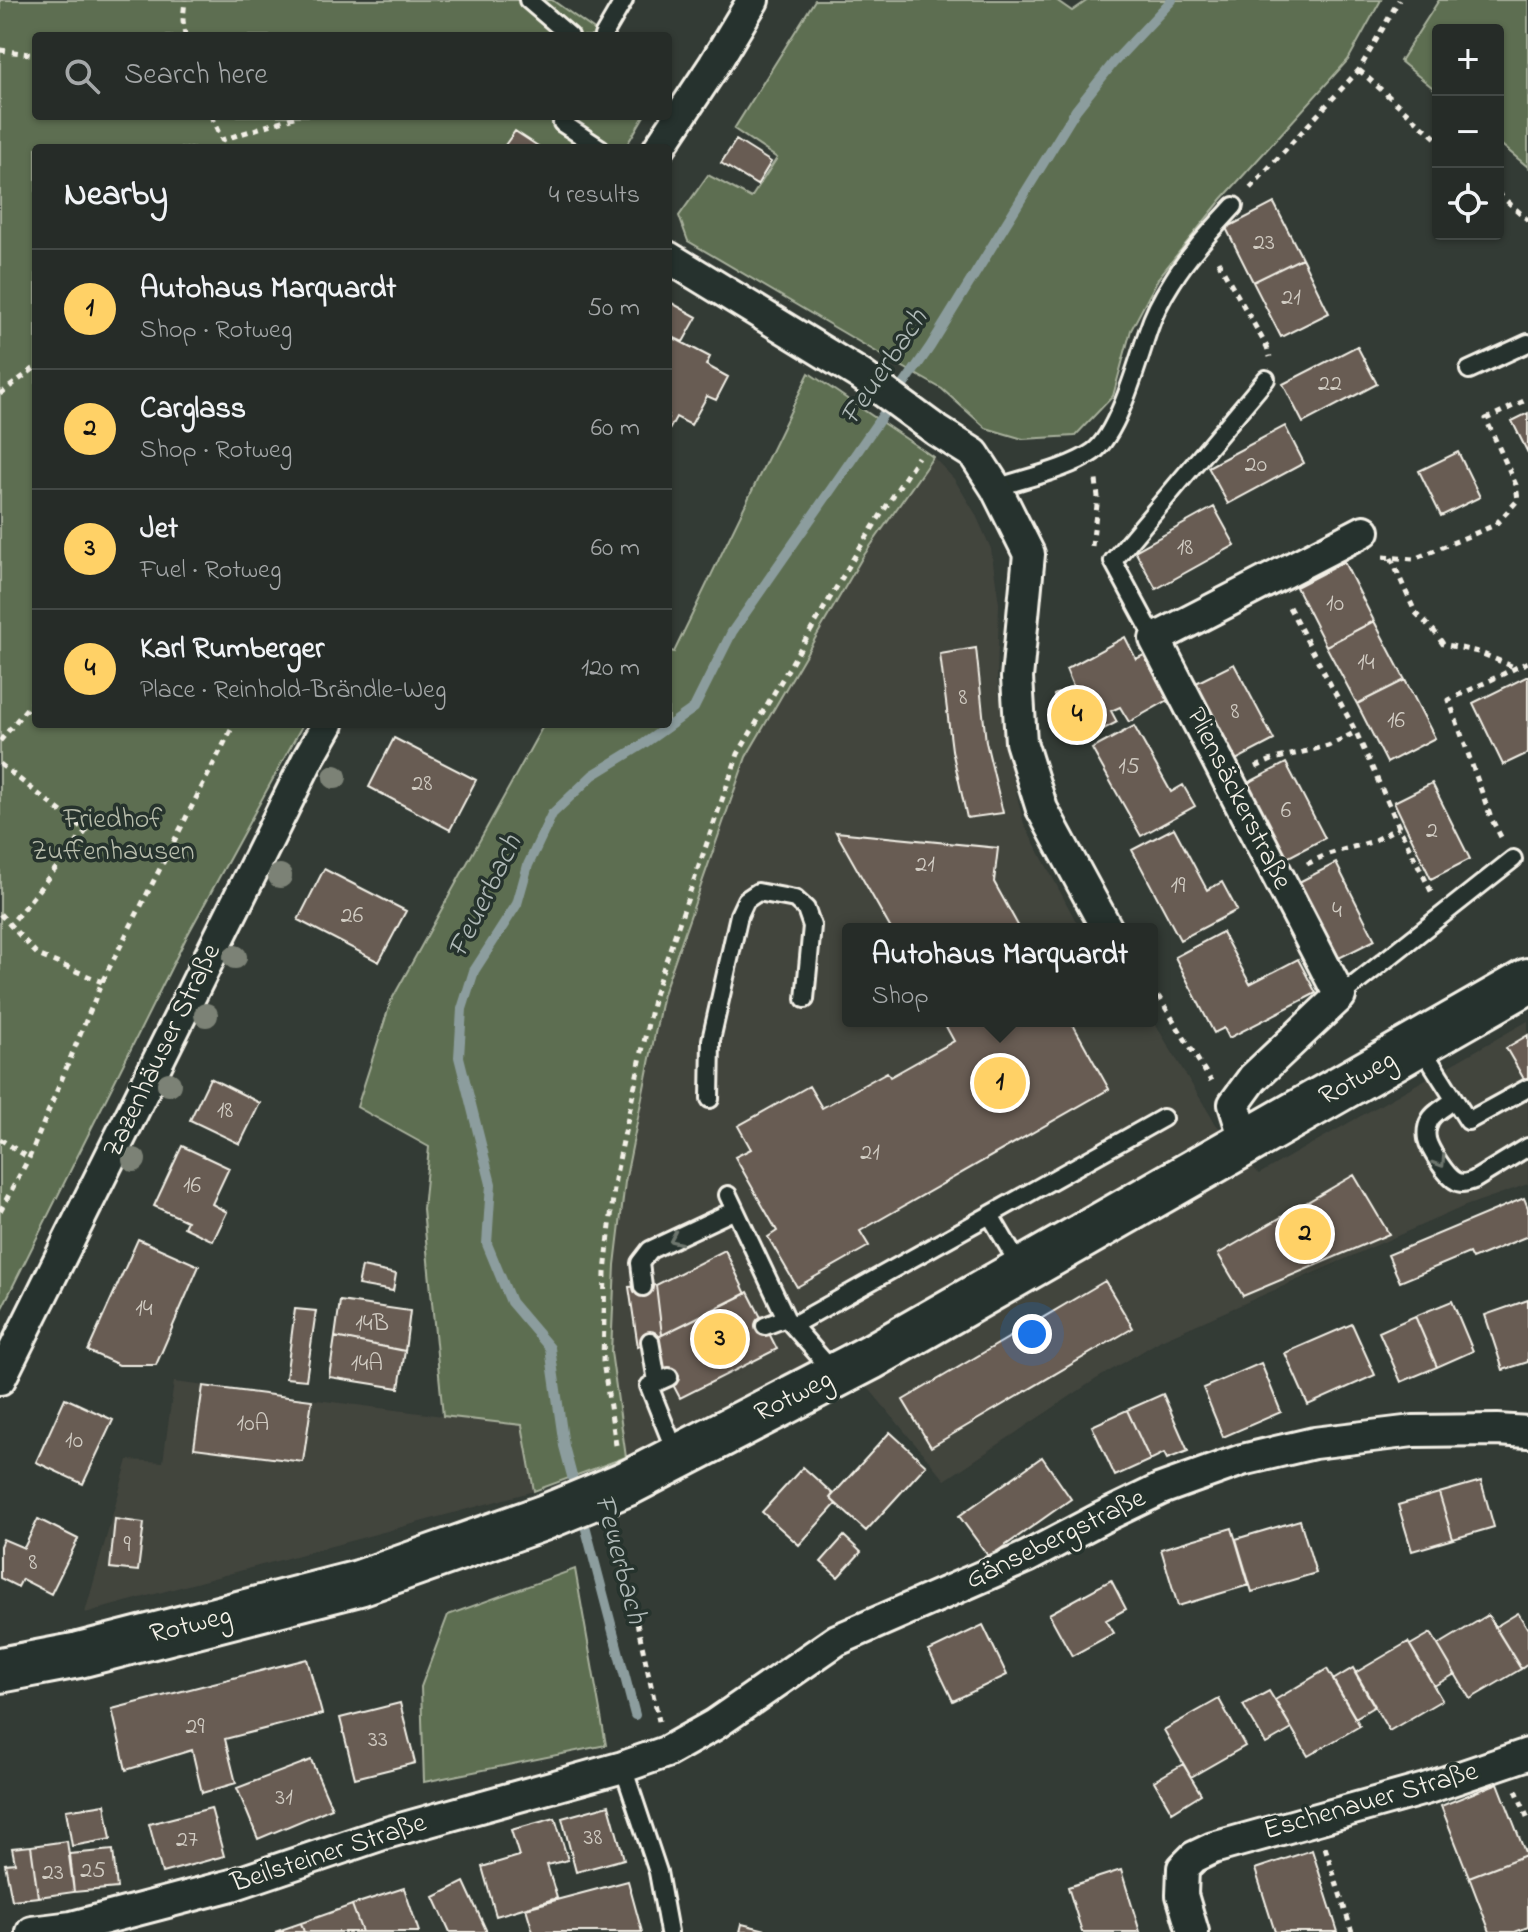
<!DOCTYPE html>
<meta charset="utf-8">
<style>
:root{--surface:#262c28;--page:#2e3430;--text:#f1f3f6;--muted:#a4a7a8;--line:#424845;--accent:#ffd166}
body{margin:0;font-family:"Indie Flower",sans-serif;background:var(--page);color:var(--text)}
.controls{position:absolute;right:24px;top:24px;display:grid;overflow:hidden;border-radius:8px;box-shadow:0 2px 6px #0004}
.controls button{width:72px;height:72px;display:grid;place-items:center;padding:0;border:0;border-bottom:2px solid var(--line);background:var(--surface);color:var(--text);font:40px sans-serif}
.you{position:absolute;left:1032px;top:1334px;width:28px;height:28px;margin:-20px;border:6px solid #fff;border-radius:50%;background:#1a73e8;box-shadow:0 0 0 12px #1a73e833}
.badge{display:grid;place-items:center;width:52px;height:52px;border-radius:50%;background:var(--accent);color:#111;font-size:26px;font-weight:700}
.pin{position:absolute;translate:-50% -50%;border:4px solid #fff;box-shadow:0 2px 8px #0006}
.popup{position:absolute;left:842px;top:923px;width:316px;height:104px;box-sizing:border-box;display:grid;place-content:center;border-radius:8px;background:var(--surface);filter:drop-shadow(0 2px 6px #0005);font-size:26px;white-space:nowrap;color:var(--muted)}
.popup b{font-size:30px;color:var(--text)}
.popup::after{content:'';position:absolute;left:50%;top:100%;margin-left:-16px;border:16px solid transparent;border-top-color:var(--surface)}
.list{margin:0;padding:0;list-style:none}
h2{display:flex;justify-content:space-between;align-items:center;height:104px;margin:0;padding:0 32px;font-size:34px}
h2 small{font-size:26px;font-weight:400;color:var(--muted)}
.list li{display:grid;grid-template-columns:52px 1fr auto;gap:24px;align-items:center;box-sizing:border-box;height:120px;padding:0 32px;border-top:2px solid var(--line)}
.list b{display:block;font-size:30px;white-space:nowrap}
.list p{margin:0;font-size:26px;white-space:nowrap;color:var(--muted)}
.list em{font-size:26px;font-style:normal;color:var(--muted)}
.icon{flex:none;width:44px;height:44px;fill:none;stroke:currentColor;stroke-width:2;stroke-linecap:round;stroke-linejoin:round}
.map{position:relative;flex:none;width:1528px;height:1932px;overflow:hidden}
.search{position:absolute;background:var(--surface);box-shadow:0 2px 6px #0004;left:32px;top:32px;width:640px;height:88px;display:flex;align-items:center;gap:20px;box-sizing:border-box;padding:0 28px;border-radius:8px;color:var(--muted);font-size:30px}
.panel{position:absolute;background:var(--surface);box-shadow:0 2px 6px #0004;left:32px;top:144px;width:640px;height:584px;border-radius:8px}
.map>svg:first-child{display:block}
.built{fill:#43453e}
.green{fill:#5d6e51;stroke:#a8b09c;stroke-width:2}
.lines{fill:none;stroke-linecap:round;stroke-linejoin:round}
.stream{stroke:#8c9d9e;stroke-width:10}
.building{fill:#675c53;stroke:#f4f1e8;stroke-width:2}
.service-casing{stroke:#f4f1e8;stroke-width:22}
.minor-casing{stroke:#f4f1e8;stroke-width:36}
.secondary-casing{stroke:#f4f1e8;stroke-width:50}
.path{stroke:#f4f1e8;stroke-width:5;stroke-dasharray:6 6;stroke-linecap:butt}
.service{stroke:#26332d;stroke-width:16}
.minor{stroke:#26332d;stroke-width:30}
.secondary{stroke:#26332d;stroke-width:44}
.tree{fill:#7c8276}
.oneway{stroke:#6e766e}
.labels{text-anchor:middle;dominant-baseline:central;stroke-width:7;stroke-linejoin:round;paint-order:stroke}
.number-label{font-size:24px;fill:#d1ccc3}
.street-label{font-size:28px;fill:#f4f1e8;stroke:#26332d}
.park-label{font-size:28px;fill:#b8bdac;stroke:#26332d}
.water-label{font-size:30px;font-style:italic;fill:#afb9b7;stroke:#26332d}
</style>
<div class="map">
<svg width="1528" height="1932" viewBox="0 0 1528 1932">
<rect width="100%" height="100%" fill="#333b35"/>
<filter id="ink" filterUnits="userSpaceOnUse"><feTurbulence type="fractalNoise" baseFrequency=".0125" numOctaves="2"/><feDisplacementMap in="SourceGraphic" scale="16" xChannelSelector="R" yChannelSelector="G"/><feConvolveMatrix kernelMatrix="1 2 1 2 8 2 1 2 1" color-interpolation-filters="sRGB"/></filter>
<g filter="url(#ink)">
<path class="built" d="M933,457L954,479L975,513L991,549L999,603L997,677L1007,754L1024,824L1080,929H848V1021H1152V1019L1215,1123L1259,1174L1528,1021V1184L1465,1206L1161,1340L1093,1381L945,1480L861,1379L841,1343L739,1400L626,1457L611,1352L615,1265L625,1182L663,994L746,757L862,558Z
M174,1382L443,1416L522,1425L534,1491L85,1613L128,1460L163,1462Z"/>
<path class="green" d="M0,0H552L603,36H36V116H644L625,148H36V724H303L187,936L0,1312Z
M815,0H1056L1072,11L1088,0H1381L1348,60L1222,199L1159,277L1131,330L1113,396L1075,436L1023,439L986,428L942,389L873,350L688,241L679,216L708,175L751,198L777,158L734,129Z
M1439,0H1528V167L1498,142V30H1438V92L1400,61Z
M809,373L933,457L862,558L746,757L663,994L625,1182L615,1265L611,1352L626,1457L534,1491L522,1425L443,1416L423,1209L429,1147L357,1107L391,1001L544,724H668V650L674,652Z
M575,1569L606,1745L424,1782L421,1687L448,1615Z"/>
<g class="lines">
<path class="stream" d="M577,1495L564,1446L550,1348L511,1302L487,1244L491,1184L459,1057L462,1009L474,971L517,904L528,865L552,814L593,775L642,745L694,708L732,632L930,347L1076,110L1114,62L1172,0
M582,1514L635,1715"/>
</g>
<path class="building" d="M515,131L541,148H503Z
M736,140L771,162L757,185L721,163Z
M1274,203L1302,258L1253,282L1226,228Z
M1302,258L1329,313L1281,337L1253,282Z
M668,301L697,317L683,342L668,335Z
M668,335L710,357L706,365L728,377L716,400L707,396L691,425L676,417L668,432Z
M1357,346L1377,384L1303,423L1283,384Z
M1528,413V453L1512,421Z
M1285,426L1304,463L1228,504L1208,467Z
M1458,452L1480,497L1441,516L1419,471Z
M1214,507L1235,545L1156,589L1135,551Z
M1344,562L1374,621L1326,646L1296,587Z
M1374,621L1405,680L1357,704L1326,646Z
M1125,637L1136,659L1144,655L1168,700L1129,722L1120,707L1111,711L1117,722L1100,731L1093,717L1056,705L1054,695L1073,686L1066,669Z
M976,648L986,742L1003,813L967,818L952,750L940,654Z
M1234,664L1274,740L1236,760L1196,683Z
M1528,676V753L1503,765L1473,703Z
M1405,680L1435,738L1387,763L1357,704Z
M1134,726L1171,792L1183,785L1195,806L1141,836L1092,749Z
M394,738L476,780L450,830L369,787Z
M1286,763L1325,838L1285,859L1246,784Z
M1432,783L1470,859L1431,879L1394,802Z
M1174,828L1207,890L1222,882L1237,910L1180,940L1132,850Z
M836,832L998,848L994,882L1020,929H891Z
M1336,863L1375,940L1339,958L1299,882Z
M324,869L406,911L379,962L298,920Z
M1222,932L1250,984L1298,959L1316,993L1229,1038L1224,1028L1214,1033L1175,957Z
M943,1021H1071L1109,1089L860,1231L869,1246L797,1287L768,1237L777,1231L735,1157L751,1149L738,1126L809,1086L822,1108L887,1072L890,1077L954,1041Z
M1528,1035V1086L1506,1048Z
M210,1078L260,1103L240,1144L190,1120Z
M182,1146L229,1168L212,1204L227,1212L213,1241L184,1227L187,1221L154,1206Z
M1354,1175L1389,1234L1243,1296L1218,1254Z
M1524,1198L1528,1208V1236L1472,1259L1469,1253L1400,1282L1388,1255Z
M138,1239L199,1266L156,1365H119L88,1351Z
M725,1250L746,1294L662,1335L656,1285Z
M362,1267L396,1274L393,1291L358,1285Z
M1105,1281L1133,1328L931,1447L903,1400Z
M656,1285L662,1335L638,1347L629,1287Z
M748,1292L777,1349L680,1398L650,1341Z
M1528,1300V1362L1503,1370L1485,1315Z
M340,1301L410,1311L405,1351L335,1337Z
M1452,1301L1473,1351L1437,1367L1415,1316Z
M295,1309L316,1311L306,1380L286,1378Z
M1415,1316L1437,1367L1401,1382L1379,1332Z
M1352,1324L1375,1375L1308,1405L1285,1353Z
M335,1337L405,1351L399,1388L329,1377Z
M1261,1363L1281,1412L1223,1437L1203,1388Z
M203,1386L312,1400L303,1462L194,1448Z
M1163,1394L1188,1451L1167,1459L1164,1453L1150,1460L1127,1410Z
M65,1398L113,1420L83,1484L36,1462Z
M1127,1410L1150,1460L1115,1476L1092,1426Z
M890,1432L926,1465L866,1531L830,1498Z
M1042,1457L1071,1499L989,1557L959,1516Z
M803,1467L833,1494L830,1498L836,1504L799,1545L762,1512Z
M1481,1481L1494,1527L1453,1539L1439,1493Z
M1439,1493L1453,1539L1412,1551L1398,1505Z
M38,1519L78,1539L51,1594L22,1579L18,1587L0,1578V1546L3,1539L24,1548Z
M115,1519L144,1523L138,1571L110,1568Z
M1300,1520L1316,1573L1252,1592L1236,1539Z
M1232,1528L1249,1585L1178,1606L1161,1549Z
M844,1536L861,1552L838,1577L821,1562Z
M1111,1580L1126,1609L1106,1620L1114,1633L1072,1656L1049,1614Z
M1518,1613L1528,1629V1664L1521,1669L1495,1627Z
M1488,1615L1521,1669L1470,1699L1438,1645Z
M983,1625L1007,1675L953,1701L929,1651Z
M1431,1633L1455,1674L1434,1686L1410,1645Z
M1408,1642L1442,1700L1389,1731L1355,1673Z
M307,1659L322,1714L225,1739L236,1783L202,1793L192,1750L126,1770L112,1709Z
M1353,1668L1375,1706L1355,1718L1333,1680Z
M1327,1669L1360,1726L1308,1756L1275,1700Z
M1269,1691L1292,1729L1266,1744L1243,1705Z
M1219,1699L1245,1746L1191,1777L1164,1730Z
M400,1703L415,1763L355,1778L340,1718Z
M311,1760L332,1808L258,1839L237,1788Z
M1183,1764L1201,1794L1172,1812L1154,1781Z
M1498,1783L1526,1855L1469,1877L1441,1806Z
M105,1804L111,1839L72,1846L66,1810Z
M609,1805L624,1859L576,1872L562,1818Z
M211,1808L224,1856L162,1873L149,1824Z
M555,1818L568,1860L547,1865L557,1898L496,1916L482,1867L519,1856L511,1830Z
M67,1841L74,1892L38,1897L31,1846Z
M31,1846L38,1897L12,1900L5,1864L15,1863L12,1848Z
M113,1850L117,1888L74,1892L70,1854Z
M1312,1850L1338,1932H1275L1255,1869Z
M1526,1855L1528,1861V1927L1515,1932H1490L1469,1877Z
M1121,1870L1140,1932H1082L1068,1887Z
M628,1881L642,1932H533L526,1908Z
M464,1882L487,1932H450L434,1897Z
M404,1888L419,1932H362L352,1905Z
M352,1905L362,1932H304L301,1923Z
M301,1923L304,1932H275Z
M742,1924L774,1932H740Z"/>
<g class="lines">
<g class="service-casing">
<path id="service" d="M528,0L570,36
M603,36L624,0
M567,116L562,123L600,148
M1469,370L1528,343
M996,488C1025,478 1069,469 1093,452C1118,434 1138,361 1148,331C1153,315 1163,296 1172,282C1189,254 1212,230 1234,206
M1155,639L1113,561L1266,379
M1340,996L1513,859
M1420,1045L1468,1121L1528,1088
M710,1099L711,1040L739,915L746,900L758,892L795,899L806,909L812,926L805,999
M1454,1100C1447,1106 1434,1112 1430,1120C1427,1125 1426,1133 1427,1139C1429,1149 1447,1177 1456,1181C1462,1185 1468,1182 1474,1180L1528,1147
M728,1195L786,1318
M990,1215L1022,1270
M643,1287L640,1263L650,1250L735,1210
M793,1325L1163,1118
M765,1326L786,1318L836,1375
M650,1341L657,1381
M669,1377L649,1386L677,1456
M623,1767L658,1872L669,1932"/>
</g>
<g class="minor-casing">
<path id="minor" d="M659,148L714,65L753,0
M668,257L861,375L936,430L974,454L996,488L1029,554L1017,678L1021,742L1042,809L1107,929
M1246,1143L1234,1104L1253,1078L1340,996L1155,639L1364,531
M0,1379L308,759L328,724
M32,1932L72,1927L232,1885L386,1833L623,1767L666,1752L714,1725L837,1640L1027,1557L1101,1518L1161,1489L1242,1460L1314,1443L1413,1431L1497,1430L1528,1432
M1193,1932L1182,1895L1183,1868L1194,1857L1213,1848L1425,1789L1528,1754"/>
</g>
<g class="secondary-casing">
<path id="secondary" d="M0,1670L79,1655L359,1583L543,1518L628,1483L871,1357L1528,981"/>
</g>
<path class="path" d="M185,36L183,20L185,0
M0,50L36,55
M1359,70L1438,140
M211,116L222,140L297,116
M1250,188L1359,70L1399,0
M1498,193L1528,220
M1218,261L1267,347L1270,357
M0,394L36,367
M1092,546L1098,497L1096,480
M1383,557L1414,559L1495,525L1518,500L1516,485L1486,419L1528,399
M1391,558L1415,612L1434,631L1443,644L1478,652L1514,667
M1289,607L1356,732L1399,827L1433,895
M0,741L36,697
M0,764L86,831L10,925
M1256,767L1274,759L1328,746L1356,732
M1501,837L1491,818L1449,700L1528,662
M1307,864L1328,854L1371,842L1399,827
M0,914L38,955L102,982
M1152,986L1211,1081
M0,1139L29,1158
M0,1211L29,1158L102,982L234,724
M616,1445L603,1362L605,1273L615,1179L654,995L738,754L859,549L918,457
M616,1529L659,1721
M1516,1790L1528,1819
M1325,1847L1352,1932"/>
<use href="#service" class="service"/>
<use href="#minor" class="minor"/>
<use href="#secondary" class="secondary"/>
</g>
<g class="tree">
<circle cx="335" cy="777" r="12"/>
<circle cx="280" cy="876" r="12"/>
<circle cx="235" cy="957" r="12"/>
<circle cx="206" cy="1015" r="12"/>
<circle cx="169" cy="1084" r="12"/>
<circle cx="134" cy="1160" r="12"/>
</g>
<defs><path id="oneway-chevron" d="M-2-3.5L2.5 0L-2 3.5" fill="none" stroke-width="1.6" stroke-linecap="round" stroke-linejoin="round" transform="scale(2)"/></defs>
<g class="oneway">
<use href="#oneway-chevron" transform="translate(1440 1162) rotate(58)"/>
<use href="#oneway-chevron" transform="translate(675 1239) rotate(155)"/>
</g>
</g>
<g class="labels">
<g class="number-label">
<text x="1264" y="243">23</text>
<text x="1291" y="298">21</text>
<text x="1330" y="384">22</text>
<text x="1256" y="465">20</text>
<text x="1185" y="548">18</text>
<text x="1335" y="604">10</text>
<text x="1366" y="663">14</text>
<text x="963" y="698">8</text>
<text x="1235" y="712">8</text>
<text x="1396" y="721">16</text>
<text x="1129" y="767">15</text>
<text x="422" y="784">28</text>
<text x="1286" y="811">6</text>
<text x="1432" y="831">2</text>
<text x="925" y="865">21</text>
<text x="1178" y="886">19</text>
<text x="1337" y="911">4</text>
<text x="352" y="916">26</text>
<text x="225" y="1111">18</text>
<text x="870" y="1153">21</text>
<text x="192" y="1186">16</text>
<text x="144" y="1309">14</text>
<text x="372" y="1324">14B</text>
<text x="367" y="1364">14A</text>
<text x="253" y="1424">10A</text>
<text x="74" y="1441">10</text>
<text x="127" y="1545">9</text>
<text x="33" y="1563">8</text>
<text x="195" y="1727">29</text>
<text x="378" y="1740">33</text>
<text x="284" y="1798">31</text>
<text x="593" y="1838">38</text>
<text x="187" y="1840">27</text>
<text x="93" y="1871">25</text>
<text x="53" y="1873">23</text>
</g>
<g class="street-label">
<text transform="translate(1238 799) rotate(63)">Pliensäckerstraße</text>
<text transform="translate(163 1051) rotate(-64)">Zazenhäuser Straße</text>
<text transform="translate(1358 1079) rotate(-30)">Rotweg</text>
<text transform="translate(794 1397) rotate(-27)">Rotweg</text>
<text transform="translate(1056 1540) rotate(-26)">Gänsebergstraße</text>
<text transform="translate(191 1626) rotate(-14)">Rotweg</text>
<text transform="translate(1371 1802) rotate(-16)">Eschenauer Straße</text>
<text transform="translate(329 1854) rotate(-18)">Beilsteiner Straße</text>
</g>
<g class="park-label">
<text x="113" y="820">Friedhof<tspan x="113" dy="32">Zuffenhausen</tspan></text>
</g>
<g class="water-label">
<text transform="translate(885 368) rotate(-56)">Feuerbach</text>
<text transform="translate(486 897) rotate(-64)">Feuerbach</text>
<text transform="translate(619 1559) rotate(75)">Feuerbach</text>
</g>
</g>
</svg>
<div class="controls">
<button>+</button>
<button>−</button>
<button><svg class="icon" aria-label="locate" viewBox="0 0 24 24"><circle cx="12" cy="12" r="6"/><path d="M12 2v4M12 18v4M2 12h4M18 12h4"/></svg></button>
</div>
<div class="you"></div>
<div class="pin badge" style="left:1000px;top:1083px">1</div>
<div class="popup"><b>Autohaus Marquardt</b>Shop</div>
<div class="pin badge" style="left:1305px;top:1234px">2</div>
<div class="pin badge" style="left:720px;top:1339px">3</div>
<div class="pin badge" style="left:1077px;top:715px">4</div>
<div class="search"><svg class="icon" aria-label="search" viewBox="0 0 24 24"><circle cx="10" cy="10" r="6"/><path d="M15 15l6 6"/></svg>Search here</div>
<section class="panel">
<h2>Nearby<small>4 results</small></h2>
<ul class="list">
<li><span class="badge">1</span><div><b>Autohaus Marquardt</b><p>Shop · Rotweg</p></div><em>50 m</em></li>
<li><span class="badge">2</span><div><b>Carglass</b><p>Shop · Rotweg</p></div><em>60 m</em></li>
<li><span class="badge">3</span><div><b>Jet</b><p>Fuel · Rotweg</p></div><em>60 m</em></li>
<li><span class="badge">4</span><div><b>Karl Rumberger</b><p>Place · Reinhold-Brändle-Weg</p></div><em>120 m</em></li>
</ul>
</section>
</div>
